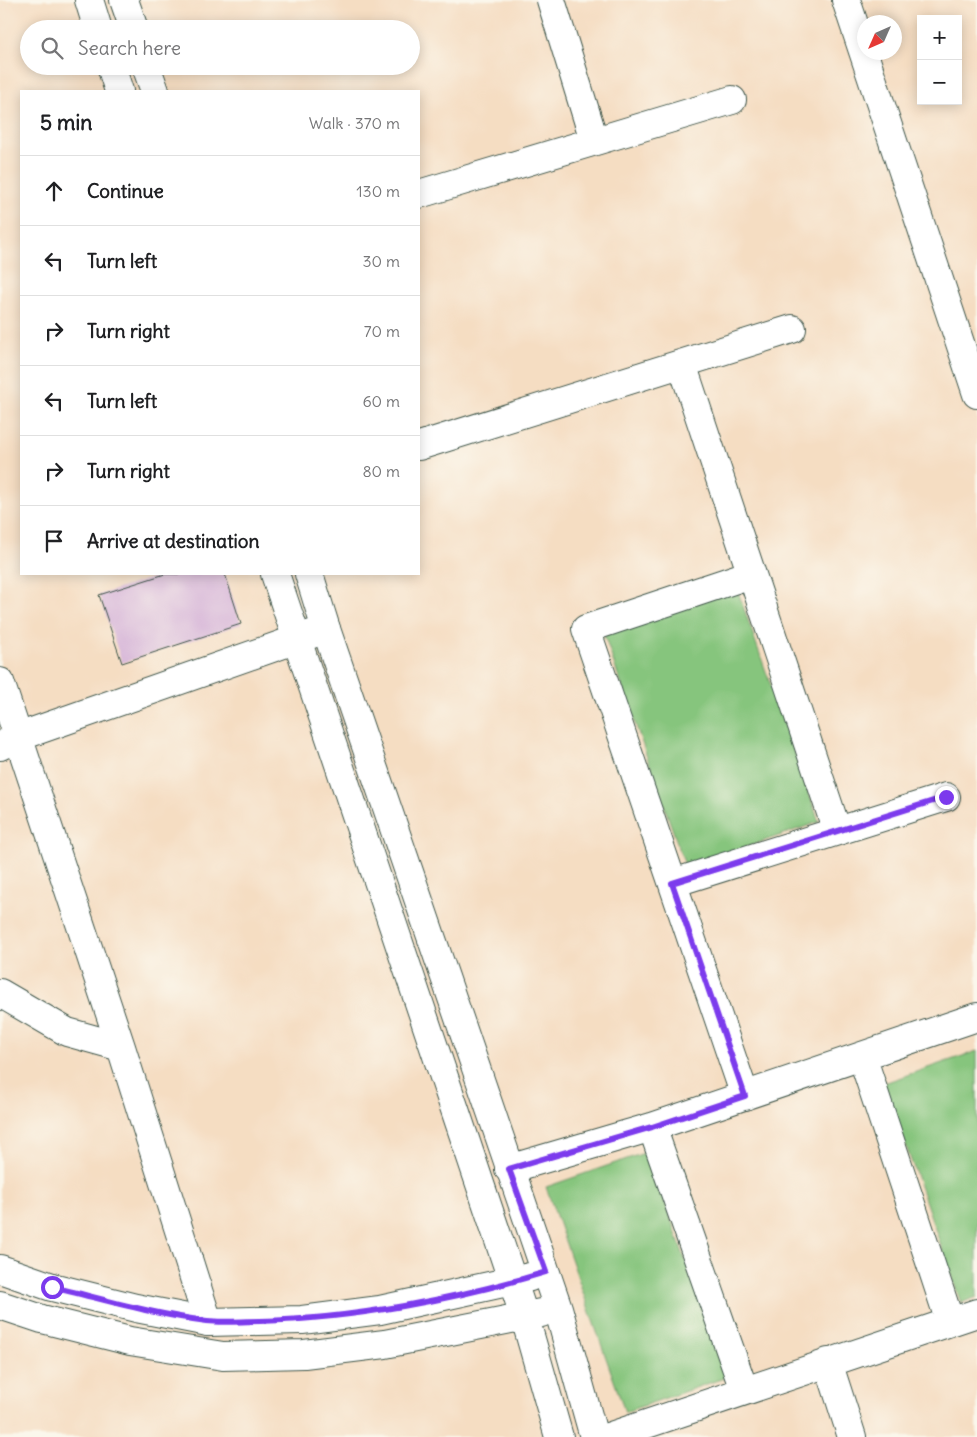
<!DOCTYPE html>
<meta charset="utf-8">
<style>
:root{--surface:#fff;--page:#f6f6f6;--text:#202124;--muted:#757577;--line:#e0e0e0}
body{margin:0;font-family:Delius,sans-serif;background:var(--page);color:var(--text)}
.controls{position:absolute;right:15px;top:15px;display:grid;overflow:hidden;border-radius:0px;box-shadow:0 2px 12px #0003}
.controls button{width:45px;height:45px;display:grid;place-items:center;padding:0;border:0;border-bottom:1px solid var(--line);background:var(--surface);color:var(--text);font:25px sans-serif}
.compass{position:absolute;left:857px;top:15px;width:45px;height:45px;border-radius:50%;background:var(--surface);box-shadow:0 2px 12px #0003;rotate:225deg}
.stop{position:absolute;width:15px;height:15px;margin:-11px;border:4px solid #7c3aed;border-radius:50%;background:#fff}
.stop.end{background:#7c3aed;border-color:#fff;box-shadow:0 1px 5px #0008}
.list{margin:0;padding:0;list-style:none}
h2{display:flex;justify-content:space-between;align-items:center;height:65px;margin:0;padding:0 20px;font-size:21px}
h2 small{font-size:16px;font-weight:400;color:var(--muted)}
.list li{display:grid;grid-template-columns:32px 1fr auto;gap:15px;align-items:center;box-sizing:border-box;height:70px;padding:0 20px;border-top:1px solid var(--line)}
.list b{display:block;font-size:19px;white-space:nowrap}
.list em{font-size:16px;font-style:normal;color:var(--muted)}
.icon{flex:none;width:28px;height:28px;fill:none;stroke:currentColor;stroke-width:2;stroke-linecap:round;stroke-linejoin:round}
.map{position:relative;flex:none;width:977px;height:1437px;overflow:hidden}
.search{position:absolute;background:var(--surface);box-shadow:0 2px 12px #0003;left:20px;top:20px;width:400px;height:55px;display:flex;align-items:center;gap:12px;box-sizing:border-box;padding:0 18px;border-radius:28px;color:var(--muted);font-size:19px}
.panel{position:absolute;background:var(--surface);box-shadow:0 2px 12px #0003;left:20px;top:90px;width:400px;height:485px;border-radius:0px}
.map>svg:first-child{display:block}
.green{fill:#86c57d;stroke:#528158}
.building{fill:#d4b1d7}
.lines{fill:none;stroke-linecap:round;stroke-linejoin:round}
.street-casing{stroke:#3f5549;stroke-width:30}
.secondary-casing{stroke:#3f5549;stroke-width:30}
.street{stroke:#fff;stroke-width:28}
.secondary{stroke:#fff;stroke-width:28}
.route{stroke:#7c3aed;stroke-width:6}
</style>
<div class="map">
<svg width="977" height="1437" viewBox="0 0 977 1437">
<rect width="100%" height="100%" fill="#fbf7ec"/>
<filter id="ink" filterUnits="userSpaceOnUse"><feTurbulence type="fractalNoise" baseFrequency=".02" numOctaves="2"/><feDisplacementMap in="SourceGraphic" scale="10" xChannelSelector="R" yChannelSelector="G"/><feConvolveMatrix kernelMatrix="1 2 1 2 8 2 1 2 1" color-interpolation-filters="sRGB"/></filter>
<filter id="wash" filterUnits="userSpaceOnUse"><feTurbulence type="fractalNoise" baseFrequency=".0096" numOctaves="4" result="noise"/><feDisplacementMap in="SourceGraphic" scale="20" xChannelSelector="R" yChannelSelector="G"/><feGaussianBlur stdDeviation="1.12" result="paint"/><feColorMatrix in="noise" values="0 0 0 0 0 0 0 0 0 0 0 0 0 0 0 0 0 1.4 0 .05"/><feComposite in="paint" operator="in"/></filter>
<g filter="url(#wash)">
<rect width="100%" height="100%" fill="#f5ddc2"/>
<path class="green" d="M737,589L819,822L686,868L604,635Z
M977,1051V1297L961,1303L884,1083Z
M647,1152L727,1377L625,1412L546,1187Z"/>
<g id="blocks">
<path class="building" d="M165,574H225L241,624L122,663L99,595Z"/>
</g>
</g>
<g filter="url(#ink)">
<use href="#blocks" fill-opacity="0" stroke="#3f5549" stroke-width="1"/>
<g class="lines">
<g class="street-casing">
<path id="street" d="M551,0L594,140
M846,0L977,394
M419,194L732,100
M682,364L837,831
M419,446L792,329
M0,682L121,1047L208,1322
M0,746L18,737L326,629
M673,883L946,797
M0,993L67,1032L121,1047
M862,1056L950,1322
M745,1096L586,629L751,574
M652,1127L744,1390
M509,1169L652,1127L977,1017
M828,1362L852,1437
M608,1437L977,1313"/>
</g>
<g class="secondary-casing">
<path id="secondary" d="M89,0L98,29
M124,0L134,29
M111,66L119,91
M146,66L155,91
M275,574L525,1318L559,1437
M309,574L326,629L558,1308L594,1437
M0,1269L52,1287L136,1308L208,1322L302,1320L380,1310L530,1277
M0,1305L42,1319L130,1341L223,1356L304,1354L385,1344L541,1313"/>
</g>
<use href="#street" class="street"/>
<use href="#secondary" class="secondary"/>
</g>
</g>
<g class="lines" filter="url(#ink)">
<path class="route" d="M52,1287C103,1299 155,1315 207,1321C224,1323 242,1321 260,1321C352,1319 457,1299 546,1272L509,1169L652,1127L745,1096L672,883L946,797"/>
</g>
</svg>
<div class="controls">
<button>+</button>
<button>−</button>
</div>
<svg class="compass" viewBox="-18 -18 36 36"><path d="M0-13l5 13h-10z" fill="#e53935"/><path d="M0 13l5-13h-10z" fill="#757577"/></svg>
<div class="stop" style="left:52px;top:1287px"></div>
<div class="stop end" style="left:946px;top:797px"></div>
<div class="search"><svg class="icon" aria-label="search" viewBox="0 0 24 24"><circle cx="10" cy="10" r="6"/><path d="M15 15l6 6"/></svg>Search here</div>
<section class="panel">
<h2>5 min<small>Walk · 370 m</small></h2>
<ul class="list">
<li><svg class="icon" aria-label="ahead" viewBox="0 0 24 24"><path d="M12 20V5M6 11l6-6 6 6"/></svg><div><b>Continue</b></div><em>130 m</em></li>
<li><svg class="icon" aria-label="left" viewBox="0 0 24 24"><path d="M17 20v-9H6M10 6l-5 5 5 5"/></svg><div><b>Turn left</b></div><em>30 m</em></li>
<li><svg class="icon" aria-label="right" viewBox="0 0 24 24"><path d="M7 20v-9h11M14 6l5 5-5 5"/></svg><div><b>Turn right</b></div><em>70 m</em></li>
<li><svg class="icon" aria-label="left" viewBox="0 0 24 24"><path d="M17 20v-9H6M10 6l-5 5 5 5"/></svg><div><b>Turn left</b></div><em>60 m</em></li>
<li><svg class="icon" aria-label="right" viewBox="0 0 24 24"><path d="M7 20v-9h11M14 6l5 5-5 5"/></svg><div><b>Turn right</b></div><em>80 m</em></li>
<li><svg class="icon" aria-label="arrive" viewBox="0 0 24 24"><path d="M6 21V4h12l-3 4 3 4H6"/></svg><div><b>Arrive at destination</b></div></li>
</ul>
</section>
</div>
